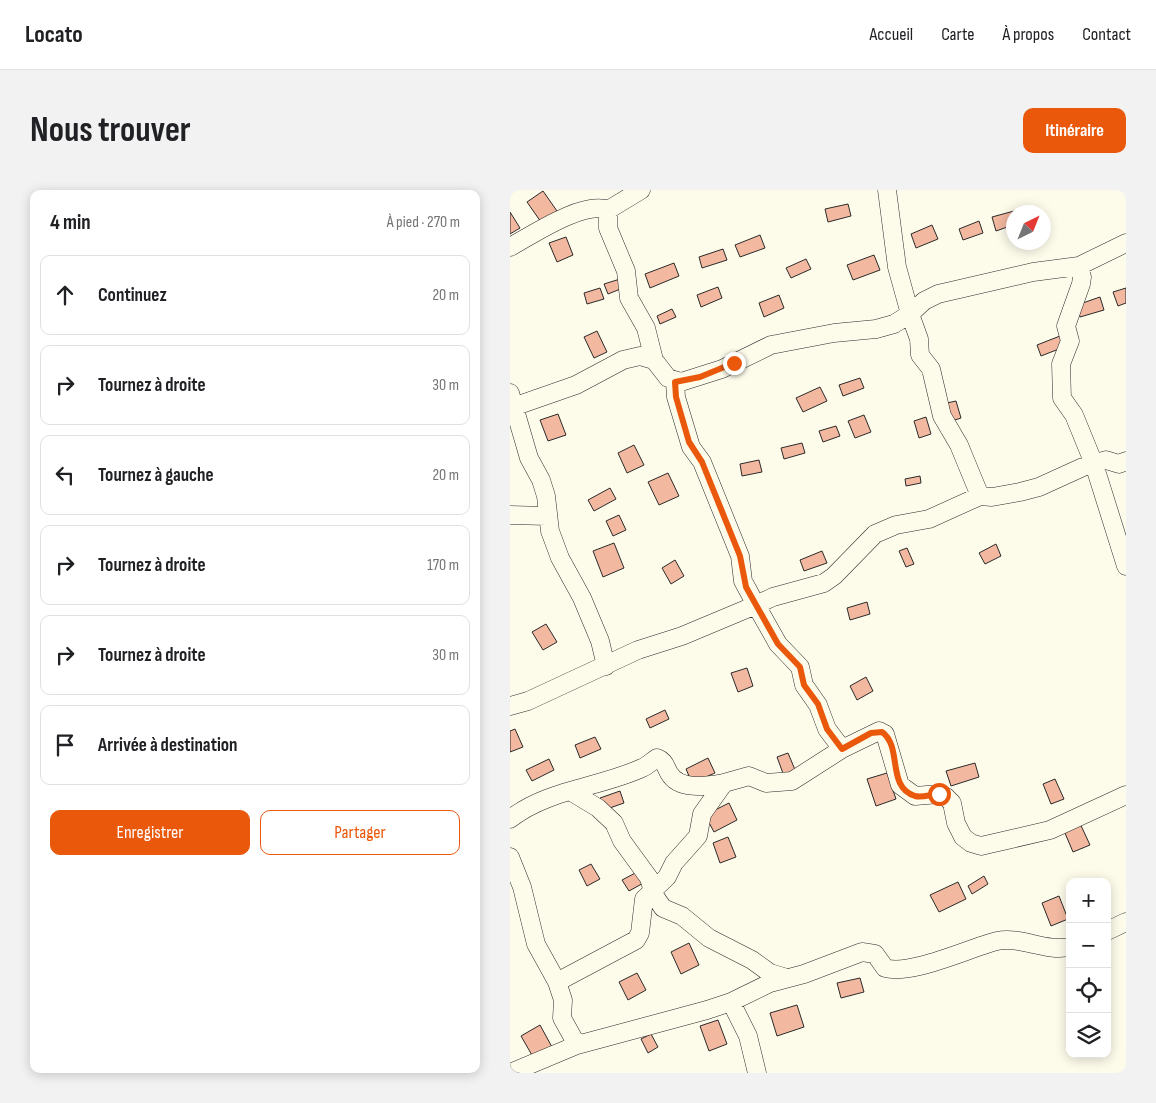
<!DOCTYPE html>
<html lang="fr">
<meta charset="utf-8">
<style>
:root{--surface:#fff;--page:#f2f2f2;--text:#202124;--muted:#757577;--line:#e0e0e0;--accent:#ea580c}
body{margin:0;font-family:"Sofia Sans Condensed",sans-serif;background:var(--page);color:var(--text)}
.controls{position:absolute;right:15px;bottom:15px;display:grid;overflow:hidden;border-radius:10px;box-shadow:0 2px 12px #0003}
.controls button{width:45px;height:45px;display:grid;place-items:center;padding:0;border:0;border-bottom:1px solid var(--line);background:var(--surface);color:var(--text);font:25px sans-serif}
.compass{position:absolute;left:496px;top:15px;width:45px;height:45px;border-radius:50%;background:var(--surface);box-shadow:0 2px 12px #0003;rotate:43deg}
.stop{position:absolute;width:15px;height:15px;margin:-11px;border:4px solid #ea580c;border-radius:50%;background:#fff}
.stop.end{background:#ea580c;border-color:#fff;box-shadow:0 1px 5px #0008}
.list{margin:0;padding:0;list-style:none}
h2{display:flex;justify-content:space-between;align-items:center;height:65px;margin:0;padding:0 20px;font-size:21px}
h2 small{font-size:16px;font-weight:400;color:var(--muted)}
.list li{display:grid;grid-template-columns:32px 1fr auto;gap:15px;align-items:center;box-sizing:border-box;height:80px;margin:0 10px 10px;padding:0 10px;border:1px solid var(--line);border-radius:10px}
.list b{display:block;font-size:19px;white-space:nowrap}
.list em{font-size:16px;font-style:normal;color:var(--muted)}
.actions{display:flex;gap:10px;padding:15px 20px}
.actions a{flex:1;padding:11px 0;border:1px solid var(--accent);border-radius:10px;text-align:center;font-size:18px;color:var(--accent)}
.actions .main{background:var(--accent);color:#fff}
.icon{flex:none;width:28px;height:28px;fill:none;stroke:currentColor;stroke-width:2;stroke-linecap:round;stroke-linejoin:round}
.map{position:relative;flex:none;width:616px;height:883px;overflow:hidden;border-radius:10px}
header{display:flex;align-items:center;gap:30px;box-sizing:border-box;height:70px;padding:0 25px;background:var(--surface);border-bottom:1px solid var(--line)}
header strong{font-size:24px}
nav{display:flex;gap:28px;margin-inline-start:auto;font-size:18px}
.intro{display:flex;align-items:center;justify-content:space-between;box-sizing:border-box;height:120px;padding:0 30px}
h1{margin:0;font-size:35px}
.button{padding:12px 22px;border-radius:10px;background:var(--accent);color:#fff;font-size:18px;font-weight:700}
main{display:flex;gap:30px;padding:0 30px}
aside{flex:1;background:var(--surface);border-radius:10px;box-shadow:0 2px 12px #0003}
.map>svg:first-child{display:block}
.building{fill:#f2b8a0;stroke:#2b2b2b}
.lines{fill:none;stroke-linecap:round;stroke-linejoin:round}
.minor-casing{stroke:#2b2b2b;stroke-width:19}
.minor{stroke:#fdfbea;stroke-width:18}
.route{stroke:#ea580c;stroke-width:6}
</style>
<header>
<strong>Locato</strong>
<nav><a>Accueil</a><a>Carte</a><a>À propos</a><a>Contact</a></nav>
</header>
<div class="intro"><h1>Nous trouver</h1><a class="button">Itinéraire</a></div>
<main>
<aside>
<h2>4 min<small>À pied · 270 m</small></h2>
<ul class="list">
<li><svg class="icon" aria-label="ahead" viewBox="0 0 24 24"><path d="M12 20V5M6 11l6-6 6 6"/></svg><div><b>Continuez</b></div><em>20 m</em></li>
<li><svg class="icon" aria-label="right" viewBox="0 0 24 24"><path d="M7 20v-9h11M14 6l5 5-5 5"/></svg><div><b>Tournez à droite</b></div><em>30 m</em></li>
<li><svg class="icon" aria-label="left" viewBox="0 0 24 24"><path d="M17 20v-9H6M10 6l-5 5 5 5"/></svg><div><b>Tournez à gauche</b></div><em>20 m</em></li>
<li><svg class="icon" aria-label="right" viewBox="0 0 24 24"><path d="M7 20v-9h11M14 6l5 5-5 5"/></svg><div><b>Tournez à droite</b></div><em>170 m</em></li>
<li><svg class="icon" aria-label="right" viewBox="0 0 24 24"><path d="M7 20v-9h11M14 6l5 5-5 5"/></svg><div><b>Tournez à droite</b></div><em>30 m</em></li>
<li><svg class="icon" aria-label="arrive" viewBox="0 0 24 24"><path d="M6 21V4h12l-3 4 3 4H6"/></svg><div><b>Arrivée à destination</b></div></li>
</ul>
<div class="actions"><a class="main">Enregistrer</a><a>Partager</a></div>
</aside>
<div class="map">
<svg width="616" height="883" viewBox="0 0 616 883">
<rect width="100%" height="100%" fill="#fdfbea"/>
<path class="building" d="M33,1L47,21L31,32L17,12Z
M338,14L341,26L318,32L315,19Z
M504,21L503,35L486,41L482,27Z
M0,22L10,38L0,44Z
M469,31L473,43L453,50L449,39Z
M422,35L428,49L406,58L401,44Z
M250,45L255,58L230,67L225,55Z
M56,47L63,65L47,72L39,53Z
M213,59L217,70L192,78L189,67Z
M364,65L370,80L343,90L337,75Z
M296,69L301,79L281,88L276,78Z
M164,73L169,86L140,98L135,84Z
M110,89L113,98L98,104L94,94Z
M208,97L212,108L191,117L187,105Z
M90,98L94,109L77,114L74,103Z
M616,98V113L608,116L603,102Z
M269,105L274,118L254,127L249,113Z
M590,107L594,120L570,127L567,115Z
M162,119L166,127L150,134L147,126Z
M87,141L97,162L84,168L74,147Z
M550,146L554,157L531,166L527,155Z
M350,188L354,198L333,206L329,195Z
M310,197L317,211L293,222L286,208Z
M446,211L451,228L442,231L437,213Z
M48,224L56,245L38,251L30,230Z
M354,225L361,242L345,248L338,231Z
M416,227L421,244L409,248L404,231Z
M326,236L330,246L313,252L309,241Z
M292,253L295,263L274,269L271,258Z
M124,255L134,275L117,283L108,263Z
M249,270L252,282L232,286L230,274Z
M158,283L169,306L149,315L138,292Z
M410,286L411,293L396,296L395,289Z
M100,298L106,309L84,321L78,310Z
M109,325L116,340L103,346L96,331Z
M104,353L114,378L93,387L83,361Z
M486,354L491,366L475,374L469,363Z
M397,358L404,374L396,377L389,361Z
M312,361L317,373L294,381L290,370Z
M165,370L174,386L161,394L152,378Z
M357,412L360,424L340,430L337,418Z
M36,434L47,452L33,460L22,442Z
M237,478L243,496L228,502L221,483Z
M356,487L363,501L347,510L340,496Z
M155,520L159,529L140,538L136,529Z
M5,539L13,557L0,562V541Z
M85,547L91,559L70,568L65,555Z
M278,563L286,582L274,586L267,567Z
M198,568L205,583L182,593L176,579Z
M39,569L44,580L22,591L16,580Z
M465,573L469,587L441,596L436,581Z
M377,583L386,609L366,616L357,589Z
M545,589L554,609L541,614L533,594Z
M110,601L114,613L94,620L90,608Z
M219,613L227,630L204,642L195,625Z
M568,629L580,655L563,662L552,636Z
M218,647L226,667L210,673L203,653Z
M81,674L90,689L77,696L69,680Z
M131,680L137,691L119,701L112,690Z
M474,686L478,694L462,704L458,696Z
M448,692L456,709L429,722L420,705Z
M549,706L558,729L541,736L532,713Z
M179,753L189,775L171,784L161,762Z
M127,783L136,800L118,810L109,792Z
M350,788L354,802L331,808L327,793Z
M287,815L294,837L267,846L260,823Z
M208,830L217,854L199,861L190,836Z
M30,835L42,857L23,867L11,846Z
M141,844L148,857L138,863L131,849Z"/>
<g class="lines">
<g class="minor-casing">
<path id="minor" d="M98,20V38L116,81L119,108L136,138L144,170
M616,53L569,76L523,82L428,104L414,111L400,124L409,149L410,165L421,179L432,226L449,255L470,306L482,307L510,302L529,297L573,277L596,270L609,274L616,271
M0,57C22,45 74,10 98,20L131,0
M569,76L572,87L571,94L556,136L560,151L551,174L552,208L564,225L584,274L616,376
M0,203L19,268L31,290L36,306L40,341L50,368L72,408L90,451L96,476
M0,218L66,195L113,170L130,166L144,170L158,188L171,192L212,179L261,155L324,143L366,139L384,134L400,124L387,77L377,0
M470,306L419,329L386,335L365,344L324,386L314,393L263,407L246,415L268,454L290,477L294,495L308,515L317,539L332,559L369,541L375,544L390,595L405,606L429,604L436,607L442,613L446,633L453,647L461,653L471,656L540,640L616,605
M0,325L37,326
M0,516L18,511L128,460L172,446L246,415L233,391L230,366L192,272L181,257L166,207L165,192
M60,601L88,618L104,633L112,651L139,688L144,705L153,718L172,726L199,748L242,770L260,783L277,788
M0,629C38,599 88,598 132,578C137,576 142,571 147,568C155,571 155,576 159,583C169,601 197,596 214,593
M0,667L12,697L26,754L47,792L53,810L52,828L67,855
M597,741L616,732
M47,792L126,750L130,743L134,709L157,687L164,673L188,646L192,624L214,593L239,586L256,593L282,591L332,559
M221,812L238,846L247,883
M0,883L67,855L197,820L221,812L260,793L294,784L352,762L365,764L375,778C401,786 459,758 487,751C511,746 535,762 560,757"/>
</g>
<use href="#minor" class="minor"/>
</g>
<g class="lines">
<path class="route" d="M224,173L190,187L165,192L166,207L179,252L192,272L230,366L236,397L268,454L290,477L294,495L308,514L317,539L332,559L361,543L372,542C393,557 376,597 405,606C412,608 422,604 429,604"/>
</g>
</svg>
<div class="controls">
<button>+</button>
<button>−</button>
<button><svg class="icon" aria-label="locate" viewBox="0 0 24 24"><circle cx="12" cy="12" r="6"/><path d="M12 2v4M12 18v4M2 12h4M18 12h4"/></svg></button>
<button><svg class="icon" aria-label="layers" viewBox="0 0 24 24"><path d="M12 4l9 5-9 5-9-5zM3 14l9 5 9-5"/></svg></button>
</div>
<svg class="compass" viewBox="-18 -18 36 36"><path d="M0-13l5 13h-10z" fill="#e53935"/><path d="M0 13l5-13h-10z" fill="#757577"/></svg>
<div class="stop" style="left:429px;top:604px"></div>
<div class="stop end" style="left:224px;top:173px"></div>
</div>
</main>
